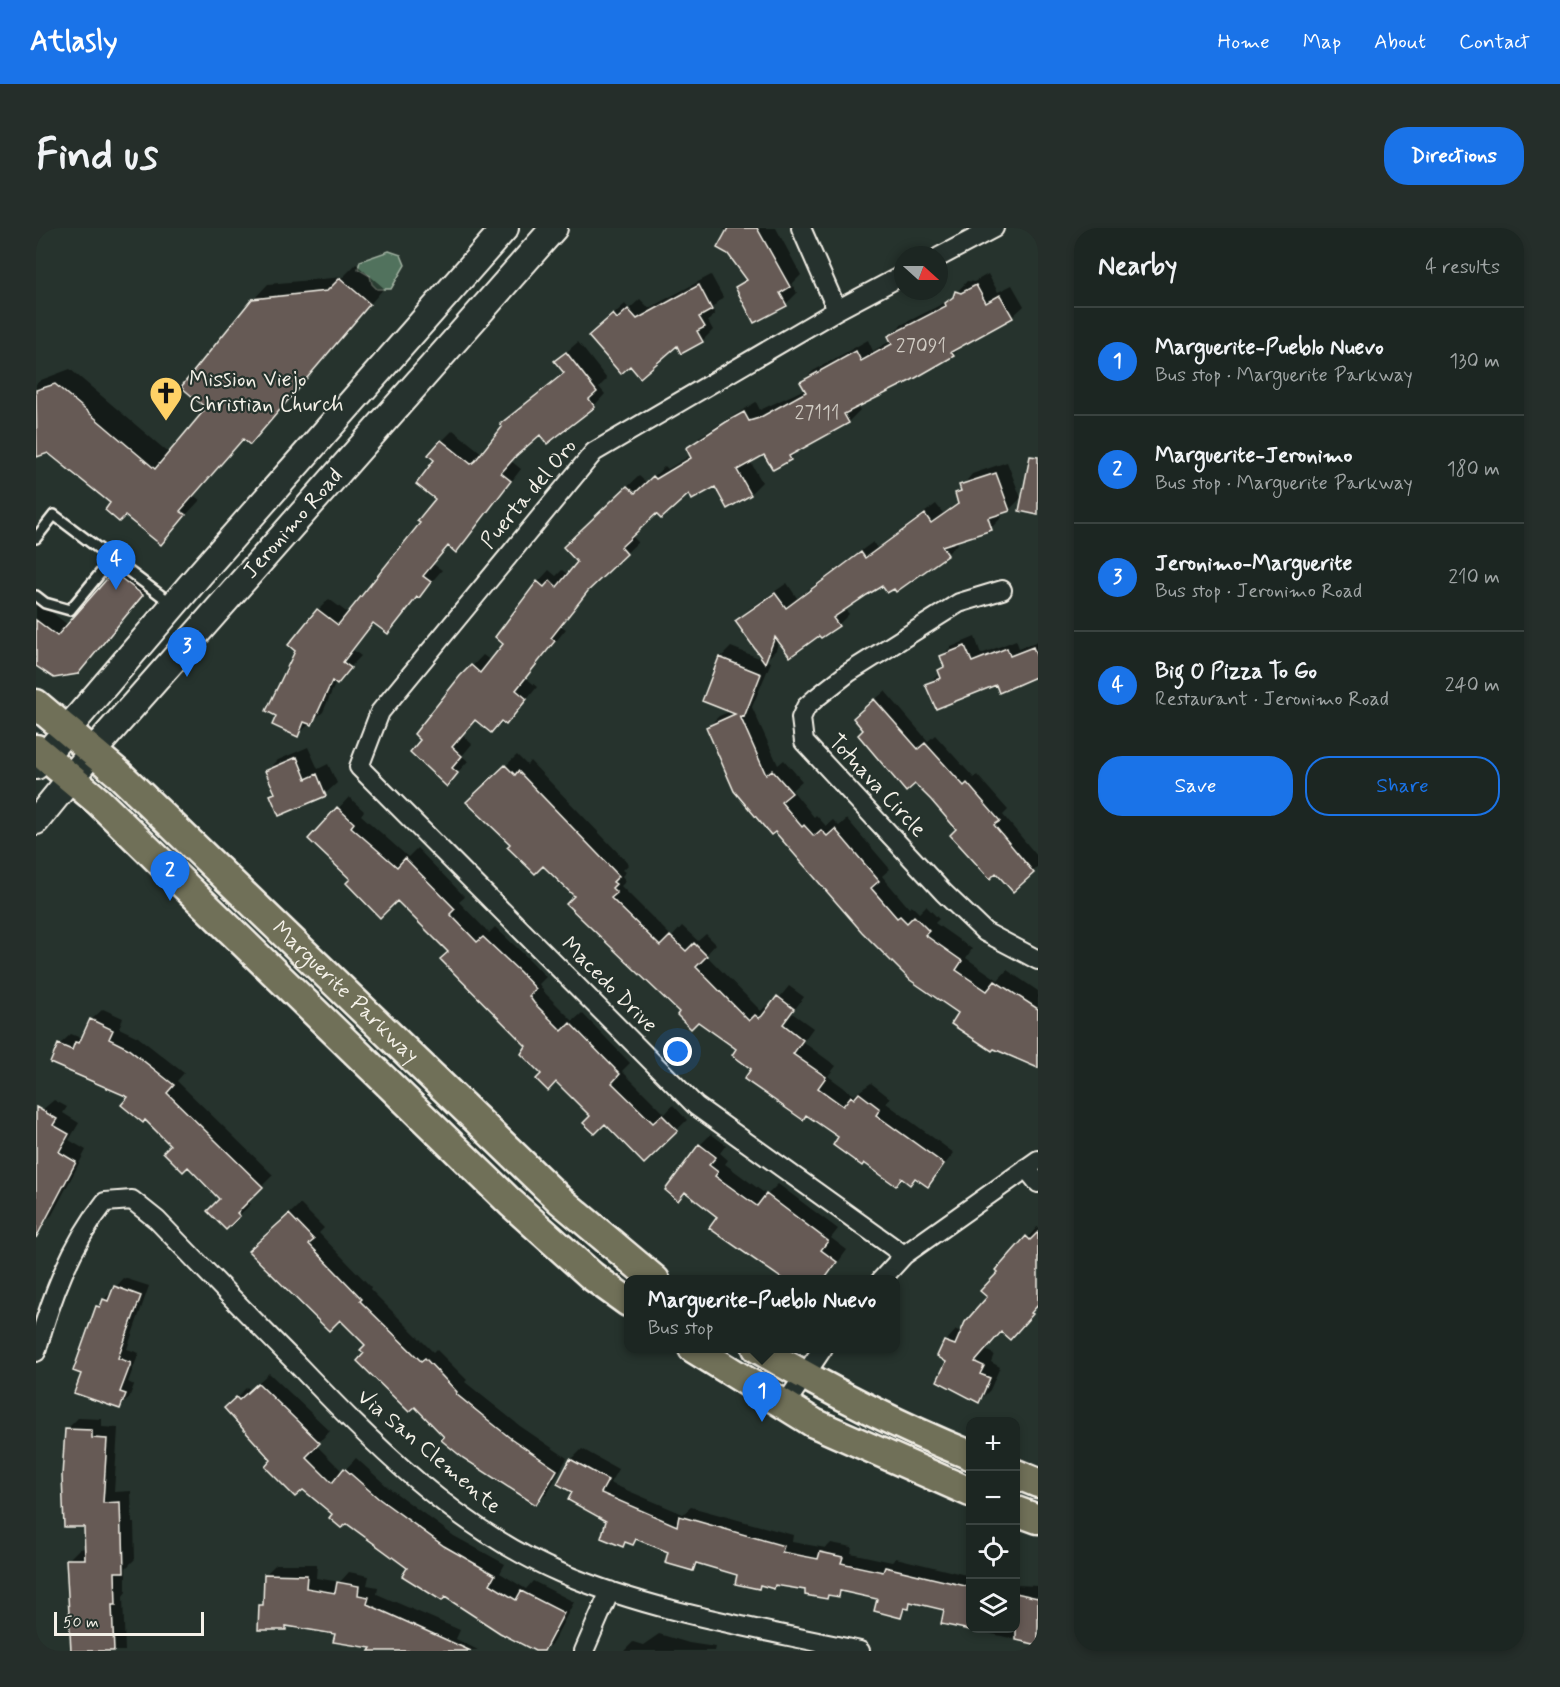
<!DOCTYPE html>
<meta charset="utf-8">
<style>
:root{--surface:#1c2622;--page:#252e2a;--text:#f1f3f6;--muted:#a0a5a5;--line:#3a4340;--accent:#1a73e8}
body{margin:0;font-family:Mynerve,sans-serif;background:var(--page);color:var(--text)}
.controls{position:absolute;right:18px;bottom:18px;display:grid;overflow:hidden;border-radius:12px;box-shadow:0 3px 9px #0003}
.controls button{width:54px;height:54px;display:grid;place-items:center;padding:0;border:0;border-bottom:2px solid var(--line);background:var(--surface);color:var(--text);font:30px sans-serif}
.compass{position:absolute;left:858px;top:18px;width:54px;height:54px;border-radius:50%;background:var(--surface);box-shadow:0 3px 9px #0003;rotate:111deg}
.scale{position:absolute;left:18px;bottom:15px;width:150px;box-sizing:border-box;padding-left:6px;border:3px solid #f4f1e8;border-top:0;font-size:16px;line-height:21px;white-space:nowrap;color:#f4f1e8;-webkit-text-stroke:4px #26332d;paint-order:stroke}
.you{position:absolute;left:642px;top:824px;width:21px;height:21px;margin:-15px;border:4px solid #fff;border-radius:50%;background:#1a73e8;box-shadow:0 0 0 9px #1a73e833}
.badge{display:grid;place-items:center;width:39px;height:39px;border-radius:50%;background:var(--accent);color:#fff;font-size:20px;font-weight:700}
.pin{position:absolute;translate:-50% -50px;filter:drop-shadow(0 2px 3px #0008)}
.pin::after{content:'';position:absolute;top:32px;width:21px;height:18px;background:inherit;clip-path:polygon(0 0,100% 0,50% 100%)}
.popup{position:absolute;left:588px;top:1047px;width:276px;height:78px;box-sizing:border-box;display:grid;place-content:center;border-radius:12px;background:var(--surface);filter:drop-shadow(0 2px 4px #0005);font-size:20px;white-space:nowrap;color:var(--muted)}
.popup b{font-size:22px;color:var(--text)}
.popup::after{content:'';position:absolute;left:50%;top:100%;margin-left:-12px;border:12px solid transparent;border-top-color:var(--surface)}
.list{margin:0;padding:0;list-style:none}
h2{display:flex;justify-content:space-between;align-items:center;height:78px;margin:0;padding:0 24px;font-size:26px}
h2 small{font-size:20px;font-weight:400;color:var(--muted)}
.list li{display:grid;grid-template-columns:39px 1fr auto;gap:18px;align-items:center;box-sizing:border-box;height:108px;padding:0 24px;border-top:2px solid var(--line)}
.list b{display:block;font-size:22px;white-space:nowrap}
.list p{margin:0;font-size:20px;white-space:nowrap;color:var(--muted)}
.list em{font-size:20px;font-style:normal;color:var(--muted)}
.actions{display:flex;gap:12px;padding:18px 24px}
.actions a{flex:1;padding:14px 0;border:2px solid var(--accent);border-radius:24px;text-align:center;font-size:21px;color:var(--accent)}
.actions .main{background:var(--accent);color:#fff}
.icon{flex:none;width:33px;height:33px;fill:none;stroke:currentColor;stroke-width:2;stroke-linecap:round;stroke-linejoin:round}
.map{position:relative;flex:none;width:1002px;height:1423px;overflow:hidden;border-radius:24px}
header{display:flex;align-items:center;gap:36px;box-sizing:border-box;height:84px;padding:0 30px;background:var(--accent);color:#fff}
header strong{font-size:28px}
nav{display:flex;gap:33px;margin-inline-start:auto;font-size:21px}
.intro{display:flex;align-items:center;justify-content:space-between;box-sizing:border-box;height:144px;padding:0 36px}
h1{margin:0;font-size:42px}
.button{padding:15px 27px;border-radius:24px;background:var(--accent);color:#fff;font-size:21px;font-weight:700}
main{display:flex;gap:36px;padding:0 36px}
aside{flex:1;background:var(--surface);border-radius:24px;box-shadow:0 3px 9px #0003}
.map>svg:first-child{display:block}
.green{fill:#51725d;stroke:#a2b2a2;stroke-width:1.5}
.shadow{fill:#0007}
.building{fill:#665a55;stroke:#f4f1e8;stroke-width:1.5}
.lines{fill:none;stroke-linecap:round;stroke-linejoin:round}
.service-casing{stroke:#f4f1e8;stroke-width:14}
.minor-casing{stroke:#f4f1e8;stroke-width:22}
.secondary-casing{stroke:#f4f1e8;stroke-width:30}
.primary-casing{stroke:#f4f1e8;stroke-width:33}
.service{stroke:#26332d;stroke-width:9}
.minor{stroke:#26332d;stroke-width:18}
.secondary{stroke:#26332d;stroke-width:26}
.primary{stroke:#706f59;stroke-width:28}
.labels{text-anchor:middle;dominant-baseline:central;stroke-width:4.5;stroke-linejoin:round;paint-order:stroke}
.number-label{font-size:20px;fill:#d0cbc3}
.poi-label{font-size:22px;fill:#f4f1e8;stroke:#26332d;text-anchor:start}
.street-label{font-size:22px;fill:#f4f1e8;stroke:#26332d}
</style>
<header>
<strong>Atlasly</strong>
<nav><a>Home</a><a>Map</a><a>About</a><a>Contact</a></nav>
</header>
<div class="intro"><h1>Find us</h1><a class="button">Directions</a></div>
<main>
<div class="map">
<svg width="1002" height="1423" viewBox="0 0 1002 1423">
<rect width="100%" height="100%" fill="#26332d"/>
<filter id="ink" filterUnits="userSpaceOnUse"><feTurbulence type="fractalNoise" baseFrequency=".0167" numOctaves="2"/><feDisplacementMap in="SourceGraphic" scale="12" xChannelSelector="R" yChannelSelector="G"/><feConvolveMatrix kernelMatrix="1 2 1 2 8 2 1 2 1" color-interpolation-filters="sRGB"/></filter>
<g filter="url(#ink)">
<path class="green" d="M353,23L365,27L369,37L355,61H341L336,56L334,48L322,41L324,33Z"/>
<path class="shadow" d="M688,0H740L765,47L756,56L761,65L750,76L701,59L711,49Z
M320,36L348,60L229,200L214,215L208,210L157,267L164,272L124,315L0,210V156L5,152L34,141L134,226L172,180L217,72L232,56L307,49Z
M952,46L962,64L976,57L988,78L976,89L929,115L917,127L821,178L824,182L812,194L766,219L754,231L729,225L714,233L726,254L714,266L691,279L679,257L653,264L620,284L595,307L602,314L561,353L525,398L530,401L490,450L501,459L481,484L466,492L455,503L440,491L426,507L436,516L426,528L432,533L411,556L386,512L426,449L447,427L455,433L469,416L461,409L502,354L513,342L520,348L526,342L532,347L543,334L540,307L603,248L611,255L629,238L632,241L655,227L652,220L663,209L720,174L724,182L769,161L766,154L777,143L832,112L837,123L856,112L854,108L865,97L914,72L931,53L938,54Z
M675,47L687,69L676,80L679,86L672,93L677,102L666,113L642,115L566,97L589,76L593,81L604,71L613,80Z
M542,114L571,151L563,159L569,166L558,178L504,205L486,221L475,233L485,241L431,311L420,322L413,317L397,336L406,342L352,404L338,394L317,422L325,428L300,454L287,484L261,507L282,382L293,371L313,386L386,295L401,271L400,232L406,213L417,202L447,226L468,199L466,196L477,185L528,144L520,133Z
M971,234L985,270L973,282L965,285L966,289L955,300L920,312L922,315L912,325L902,311L846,356L809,381L813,386L802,397L784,406L743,412L740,422L730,432L735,434L716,479L742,537L748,532L766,553L756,562L778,589L780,587L790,598L797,592L803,598L811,591L854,641L846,648L873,680L876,678L883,685L890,678L903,691L899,695L936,721L930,730L962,752L971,742L1002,763V839L958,819L672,499L683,488L695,483L684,430L695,419L728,432L701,393L712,382L751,355L761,370L837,314L841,320L900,276L907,285L923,274L920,266L936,246Z
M89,334L117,355L53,433L0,436V372L32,397Z
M939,409L945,426L980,412L983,420L1002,413V447L960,455L891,456L905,445L903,442L909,437L906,428L915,419Z
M849,463L892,513L899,507L938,550L941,547L972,582L967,587L1002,629V639L977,662L829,502L828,481Z
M272,519L282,541L292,536L301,555L289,566L236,568L240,564L231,543L242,532Z
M481,527L491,537L494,533L593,636L587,642L590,644L586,648L590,653L585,658L636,709L646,698L662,713L670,706L680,716L670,727L725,783L731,777L735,780L753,758L768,769L756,785L777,800L767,814L800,838L792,848L818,867L835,855L854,870L850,875L918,925L892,957L880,948L866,949L859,956L717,841L703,820L662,792L645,784L507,636L476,616L432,574Z
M313,569L328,583L325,587L372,629L381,620L429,669L423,674L453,705L459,699L495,733L510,749L503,756L508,764L537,793L546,785L594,835L586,843L629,886L637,877L651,892L608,934L569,894L556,888L520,852L507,846L492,818L414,724L361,671L316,651L274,611Z
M67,781L87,790L83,800L102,809L148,845L141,853L237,947L211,973L215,976L190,1000L185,971L94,868L23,817L35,806L45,810L55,792Z
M18,872L31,879L27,885L43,895L33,912L50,922L16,987L4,998L0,996V887Z
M675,906L690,917L684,925L692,932L689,936L731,967L742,956L802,1001L795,1010L811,1022L789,1052H764L650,963L642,971L664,917Z
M264,976L288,1000L283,1005L335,1059L334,1061L397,1124L400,1121L431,1152L429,1154L484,1198L531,1230L511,1265L500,1275L410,1208L330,1125L331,1117L225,1013Z
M1002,998V1078L985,1099L966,1103L949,1122L958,1126L955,1134L964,1139L954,1162L943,1173L912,1133L909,1114L920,1102L926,1104L953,1069L946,1063Z
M88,1050L113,1058L91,1121L103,1125L92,1154L98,1157L93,1170L83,1180L47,1146L61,1079Z
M233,1145L294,1203L280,1217L307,1244L320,1230L353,1260L418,1308L469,1336L464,1345L490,1361L497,1353L538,1374L517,1414L508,1423H503L465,1403L298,1286L238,1232L190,1180L211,1159L214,1162Z
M42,1190L66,1191V1199L82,1200L78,1264L95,1263L96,1295H98L99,1331L90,1340V1364L87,1368L89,1423H37L32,1332L43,1321L50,1320L49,1297L31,1201Z
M546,1221L582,1241L574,1255L647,1286L655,1279L757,1307L756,1314L790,1320L795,1315L816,1319L815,1325L856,1334L860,1330L934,1348V1400H980V1357L1002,1358V1416L906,1395L910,1381L878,1373L865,1388L843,1369L808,1362L803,1368L795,1366L791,1370L771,1361L741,1356L738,1359L726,1356L722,1359L703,1346L664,1335L657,1342L634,1323L602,1310L597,1316L590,1313L587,1317L572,1292L538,1263L535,1232Z
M240,1336H281L280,1350L304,1354L313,1344L333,1348L331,1357L342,1359L341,1366L424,1402L420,1411L442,1422L335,1423L337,1419L300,1404L253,1397L249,1401L224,1378L229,1373V1347Z
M623,1406L653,1415L679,1419L678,1423H588L597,1414L607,1417Z"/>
<path class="building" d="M692,0H721L754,59L744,65L751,78L718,95L699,59L711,52L692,26L681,20Z
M304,50L334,76L214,217L207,211L144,283L150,287L125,317L89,288L83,294L69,282L74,275L12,225L1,229L0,162L19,156L119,241L170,180L145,159L216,71L291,63Z
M663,57L676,82L663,89L669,99L661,103L667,114L645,126L641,118L604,150L594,138L585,146L552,108L577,86L581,91L592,81L601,91Z
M940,57L950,75L964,67L977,90L915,124L918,128L876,152L808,186L813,195L753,228L755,232L737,242L728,227L701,242L715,267L691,281L679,259L656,272L653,266L625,291L620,286L585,319L591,326L552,363L515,410L519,413L480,462L491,471L470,497L465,493L455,505L439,492L416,519L426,528L416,540L422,545L411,559L374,524L384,512L378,506L424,448L435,437L444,445L467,416L459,409L501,353L508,359L514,352L521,359L541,334L527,319L591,258L599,265L617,248L620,251L655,230L650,220L690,194L708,184L713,193L723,190L770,164L764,154L820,123L825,133L856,116L852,108L910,78L909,75L917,69L919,63L925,65Z
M530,124L561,164L553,171L559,179L511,216L504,207L480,228L465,245L475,253L420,325L412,318L387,348L395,354L383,370L381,369L352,406L337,395L307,434L315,440L301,457L296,453L276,497L268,494L262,509L236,497L240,488L230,483L259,423L252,417L281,381L302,397L384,295L381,293L399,271L380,256L398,232L392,227L405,212L435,236L439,233L466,199L464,196L528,145L518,133Z
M994,228L1002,229V287L983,283Z
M960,245L974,283L952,290L956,302L906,318L912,327L860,364L858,361L851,365L846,358L831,367L797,390L803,398L785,410L783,408L754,429L739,409L729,435L699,393L739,365L750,380L825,324L829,330L889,286L895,295L922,276L919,265L925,263L923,257Z
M77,344L107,367L42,446L18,450L0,438V392L21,408Z
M929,418L936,434L971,420L974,428L997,419L1002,432V448L963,465L960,457L900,481L889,456L905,450L902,442L908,439L904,428Z
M683,429L725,446L708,489L704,488L730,547L736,542L756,565L745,574L766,599L768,597L778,608L785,602L791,608L799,601L843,653L835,660L861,690L864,688L871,695L878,688L893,703L889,707L926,733L920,742L951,763L959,753L1002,781V840L958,821L956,823L915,796L922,785L874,752L826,704L739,604L735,607L698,563L670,499L699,486L666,473Z
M838,471L882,521L889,515L928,558L931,555L964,593L958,597L998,645L977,664L960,645L954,651L914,607L920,601L895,572L879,556L870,564L822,507L827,502L817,490Z
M261,529L270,551L281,546L290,568L243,588L234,567L239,565L229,543Z
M469,537L479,547L482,543L583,648L577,654L580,656L576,660L581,665L575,670L624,718L634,708L650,723L658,715L671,728L660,739L713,793L719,787L723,790L726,788L741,768L758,781L747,796L767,812L757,826L790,849L782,860L807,878L815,868L818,871L823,865L844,881L840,887L908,936L892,959L879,950L874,957L865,950L860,958L828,935L826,938L797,917L802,909L770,887L767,892L708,851L715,841L696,827L700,821L662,794L655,801L641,787L643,784L530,676L538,668L507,638L499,646L471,619L474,616L430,574Z
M301,579L318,595L315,599L361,639L369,630L419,681L414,686L441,714L447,709L484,744L500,761L493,768L498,775L526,803L534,795L584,846L576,855L617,895L626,887L642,903L608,936L569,896L559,906L547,895L554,888L520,854L512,863L500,851L505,846L485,826L490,818L404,731L412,724L361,673L344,690L310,655L314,651L272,611Z
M54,791L77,802L73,811L91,820L138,857L131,865L227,959L201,985L204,988L190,1002L171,983L183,971L152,939L147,944L127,924L134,917L109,892L107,895L85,877L92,869L14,835L22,816L36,822L39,814L43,815Z
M0,879L21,891L17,897L33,906L23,924L40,934L0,1010Z
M663,916L680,929L673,937L682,944L679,948L721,978L730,966L792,1013L785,1022L801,1034L788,1052H748L673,1000L681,989L649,964L642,973L629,962Z
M253,986L278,1012L273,1016L326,1071L324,1073L385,1133L389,1130L421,1164L420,1166L473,1209L521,1242L500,1277L427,1230L405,1212L408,1209L379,1179L373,1184L321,1133L328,1125L324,1122L329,1117L304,1092L293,1103L212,1023Z
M1002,1004V1077L995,1085L997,1086L974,1112L965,1104L939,1134L948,1138L944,1146L954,1150L943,1175L901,1153L910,1134L901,1128L908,1113L919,1117L929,1094L951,1069L944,1063L962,1044L960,1042L990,1008L994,1012Z
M78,1058L105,1068L82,1130L95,1135L84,1164L90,1166L84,1181L38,1165L45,1146L37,1143L60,1078L64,1079L67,1071L72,1073Z
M222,1155L284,1215L270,1229L296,1255L308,1240L342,1270L408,1318L459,1347L454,1356L480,1372L485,1363L528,1385L508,1423H499L464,1405L409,1369L406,1373L366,1348L371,1340L311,1296L305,1300L293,1290L296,1286L267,1262L259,1269L229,1239L235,1232L188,1180L200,1169L203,1172Z
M29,1201L56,1202V1210L71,1211L67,1275L84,1274L85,1306H87L88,1344H79L80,1377H76L78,1423H35L30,1331H49L48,1299H28L26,1248Z
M534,1231L572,1252L565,1265L641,1298L643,1288L748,1318L746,1324L782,1331L784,1324L807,1329L805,1335L847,1344L849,1339L934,1359V1402L905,1396L908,1382L874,1374L873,1381L868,1380L865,1390L838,1383L841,1371L804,1363L803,1369L792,1367L791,1371L769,1367V1362L739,1357L738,1361L724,1357L723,1361L699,1356L701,1347L660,1335L657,1343L629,1335L632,1324L600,1311L597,1317L589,1314L587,1319L565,1310L570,1293L532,1272L536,1264L521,1256Z
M228,1346L271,1347L270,1360L299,1365L301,1354L323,1358L322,1367L333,1369L331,1376L435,1423H333L335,1420L297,1414L299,1406L250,1398V1402H222L223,1377H227Z
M980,1365L1002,1370V1417L980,1412Z"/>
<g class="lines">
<g class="service-casing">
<path id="service" d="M0,310L18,287L135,375
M0,368L9,375L34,382L76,331"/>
</g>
<g class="minor-casing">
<path id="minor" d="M765,0L801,82
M903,29L958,0
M867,47L801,82L558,224L344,484L323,539L660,878L868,1027
M966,362L923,375L812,445L780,470L770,479L765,490L768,514L908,665L949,704L1002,732
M990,940L1002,955
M845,1052L868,1027L1002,932
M0,1124C15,1070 34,1018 69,974L96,972L121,992C166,1039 211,1086 257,1132C335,1214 419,1300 525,1345C619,1385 725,1401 824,1423
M748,1178L787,1120
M548,1423L574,1363"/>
</g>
<g class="secondary-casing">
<g id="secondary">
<path d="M0,538L165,345L469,0"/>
<path id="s1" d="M0,593L57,523L518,0"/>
</g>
</g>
<g class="primary-casing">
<g id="primary">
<path id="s2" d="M0,476L83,546L524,972L619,1052"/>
<path d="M0,521L62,573L475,975L556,1048L592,1074"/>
<path d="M657,1120L778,1195L934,1264"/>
<path d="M721,1120C790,1161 860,1197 934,1227"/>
<path d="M980,1246L1002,1255"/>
<path d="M980,1283L1002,1291"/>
</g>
</g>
<use href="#service" class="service"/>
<use href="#minor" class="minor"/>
<use href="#secondary" class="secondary"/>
<use href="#primary" class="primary"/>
</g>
</g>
<defs>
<g id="church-pin" transform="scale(1.725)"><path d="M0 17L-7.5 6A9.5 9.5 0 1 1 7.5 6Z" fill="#ffd166" stroke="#26332d"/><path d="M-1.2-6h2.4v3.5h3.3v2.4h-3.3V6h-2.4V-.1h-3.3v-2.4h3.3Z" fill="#111"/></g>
</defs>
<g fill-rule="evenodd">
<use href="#church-pin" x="130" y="165"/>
</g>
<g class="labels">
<g class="number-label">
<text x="885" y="118">27091</text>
<text x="781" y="185">27111</text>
</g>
<g class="poi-label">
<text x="153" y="152">Mission Viejo<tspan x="153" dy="25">Christian Church</tspan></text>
</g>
<g class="street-label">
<text transform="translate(493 266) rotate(-50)">Puerta del Oro</text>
<text stroke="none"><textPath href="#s1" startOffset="393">Jeronimo Road</textPath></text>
<text transform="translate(841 558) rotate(47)">Totuava Circle</text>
<text transform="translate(573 757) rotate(45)">Macedo Drive</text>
<text stroke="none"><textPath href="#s2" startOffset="423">Marguerite Parkway</textPath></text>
<text transform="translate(393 1224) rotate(40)">Via San Clemente</text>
</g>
</g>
</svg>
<div class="controls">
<button>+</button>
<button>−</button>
<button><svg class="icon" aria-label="locate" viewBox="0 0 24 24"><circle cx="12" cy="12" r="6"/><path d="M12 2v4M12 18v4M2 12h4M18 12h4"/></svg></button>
<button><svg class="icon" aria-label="layers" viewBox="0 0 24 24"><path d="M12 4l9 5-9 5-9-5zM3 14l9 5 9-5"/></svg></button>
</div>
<svg class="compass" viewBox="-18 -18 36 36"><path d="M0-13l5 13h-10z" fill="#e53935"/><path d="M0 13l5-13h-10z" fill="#a0a5a5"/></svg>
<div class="scale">50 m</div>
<div class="you"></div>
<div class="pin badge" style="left:726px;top:1194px">1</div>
<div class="popup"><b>Marguerite-Pueblo Nuevo</b>Bus stop</div>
<div class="pin badge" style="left:134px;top:673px">2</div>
<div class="pin badge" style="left:151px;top:449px">3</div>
<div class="pin badge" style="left:80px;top:362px">4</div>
</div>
<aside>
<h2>Nearby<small>4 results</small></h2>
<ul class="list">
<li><span class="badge">1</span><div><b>Marguerite-Pueblo Nuevo</b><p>Bus stop · Marguerite Parkway</p></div><em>130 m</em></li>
<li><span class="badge">2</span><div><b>Marguerite-Jeronimo</b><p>Bus stop · Marguerite Parkway</p></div><em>180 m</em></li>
<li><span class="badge">3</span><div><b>Jeronimo-Marguerite</b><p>Bus stop · Jeronimo Road</p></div><em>210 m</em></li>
<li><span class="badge">4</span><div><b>Big O Pizza To Go</b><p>Restaurant · Jeronimo Road</p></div><em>240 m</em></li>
</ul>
<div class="actions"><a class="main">Save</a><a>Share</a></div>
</aside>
</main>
